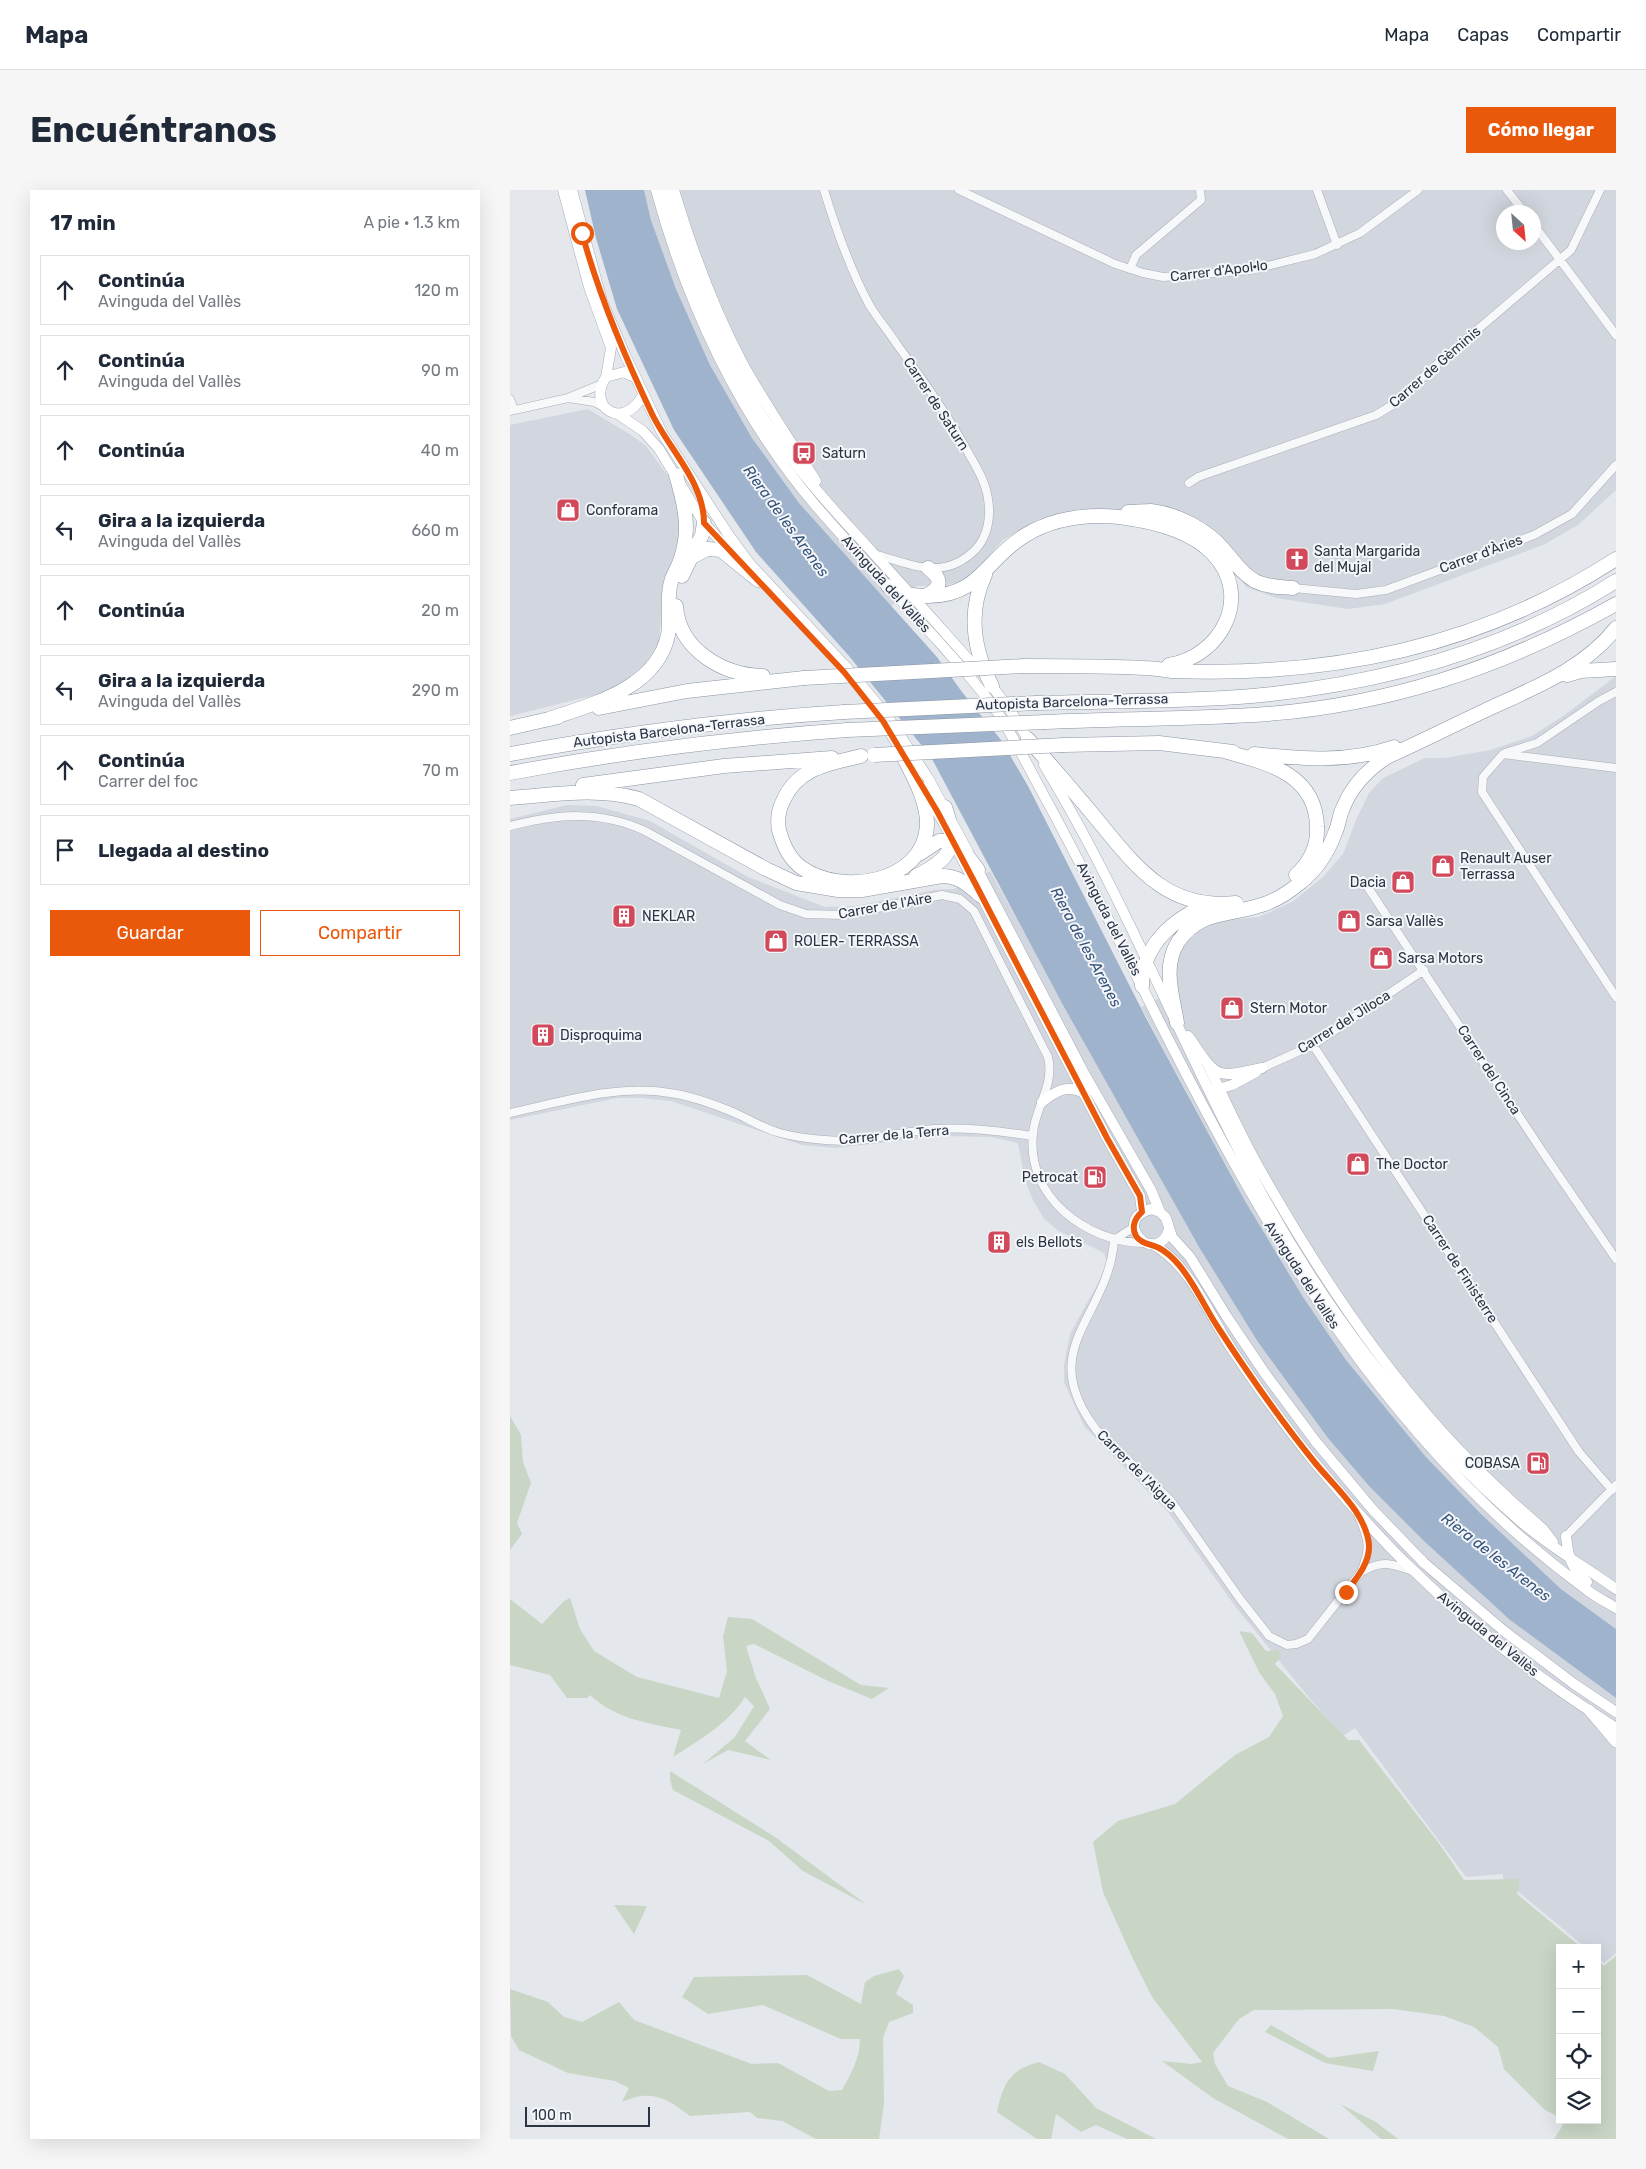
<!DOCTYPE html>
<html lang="es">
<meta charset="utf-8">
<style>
:root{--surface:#fff;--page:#f6f6f7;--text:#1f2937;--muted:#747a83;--line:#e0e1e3;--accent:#ea580c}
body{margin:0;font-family:Rubik,sans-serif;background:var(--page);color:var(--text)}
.controls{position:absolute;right:15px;bottom:15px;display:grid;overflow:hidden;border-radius:0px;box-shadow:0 5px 20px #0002}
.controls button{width:45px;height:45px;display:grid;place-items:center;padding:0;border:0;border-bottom:1px solid var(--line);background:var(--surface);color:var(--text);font:25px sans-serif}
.compass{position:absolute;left:986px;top:15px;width:45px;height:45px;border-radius:50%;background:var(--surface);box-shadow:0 5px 20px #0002;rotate:153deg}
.scale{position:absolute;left:15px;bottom:12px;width:125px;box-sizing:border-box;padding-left:5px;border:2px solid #2b3445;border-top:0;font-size:14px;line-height:18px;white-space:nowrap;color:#2b3445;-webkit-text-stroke:4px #f4f6f9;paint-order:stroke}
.stop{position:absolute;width:15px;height:15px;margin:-11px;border:4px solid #ea580c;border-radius:50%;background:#fff}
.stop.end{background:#ea580c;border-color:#fff;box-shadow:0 1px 5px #0008}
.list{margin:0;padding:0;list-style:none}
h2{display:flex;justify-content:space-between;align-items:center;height:65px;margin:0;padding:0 20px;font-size:21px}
h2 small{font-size:16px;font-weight:400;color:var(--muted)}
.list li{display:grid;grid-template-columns:32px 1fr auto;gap:15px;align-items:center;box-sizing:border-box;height:70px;margin:0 10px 10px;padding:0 10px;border:1px solid var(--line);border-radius:0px}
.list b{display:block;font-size:19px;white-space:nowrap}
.list p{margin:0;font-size:16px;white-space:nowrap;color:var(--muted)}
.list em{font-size:16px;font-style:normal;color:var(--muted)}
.actions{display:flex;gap:10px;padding:15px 20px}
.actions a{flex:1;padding:11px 0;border:1px solid var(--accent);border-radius:0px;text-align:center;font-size:18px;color:var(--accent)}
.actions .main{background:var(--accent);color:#fff}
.icon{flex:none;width:28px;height:28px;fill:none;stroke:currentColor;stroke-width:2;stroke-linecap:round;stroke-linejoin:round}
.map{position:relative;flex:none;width:1106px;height:1949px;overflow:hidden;border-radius:0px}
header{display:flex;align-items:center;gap:30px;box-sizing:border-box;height:70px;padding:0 25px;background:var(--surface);border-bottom:1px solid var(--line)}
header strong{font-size:24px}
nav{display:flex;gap:28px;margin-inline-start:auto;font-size:18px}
.intro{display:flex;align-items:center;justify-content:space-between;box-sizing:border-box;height:120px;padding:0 30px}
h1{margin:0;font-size:35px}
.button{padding:12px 22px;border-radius:0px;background:var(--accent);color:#fff;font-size:18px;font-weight:700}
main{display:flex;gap:30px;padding:0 30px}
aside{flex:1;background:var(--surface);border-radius:0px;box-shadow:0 5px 20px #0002}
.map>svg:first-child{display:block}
.built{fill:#d2d6de;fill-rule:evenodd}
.green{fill:#c9d6c5}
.water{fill:#9fb4cc}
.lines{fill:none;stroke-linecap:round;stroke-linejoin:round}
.minor-casing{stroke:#a9aeb7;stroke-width:9}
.secondary-casing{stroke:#a9aeb7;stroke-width:11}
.primary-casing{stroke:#a3abb8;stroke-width:12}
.motorway-casing{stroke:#8b94a3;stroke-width:15}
.minor{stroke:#f7f8fa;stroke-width:8}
.secondary{stroke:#fff;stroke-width:10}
.primary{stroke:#fff;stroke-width:11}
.motorway{stroke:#fff;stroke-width:14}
.motorway-bridge-casing{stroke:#8b94a3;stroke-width:15;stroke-linecap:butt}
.motorway-bridge{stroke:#fff;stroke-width:14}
.route{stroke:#ea580c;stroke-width:6}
.labels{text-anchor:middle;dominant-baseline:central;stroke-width:4;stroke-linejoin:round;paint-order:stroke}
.street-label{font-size:14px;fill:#2b3445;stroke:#f4f6f9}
.poi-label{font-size:14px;fill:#2b3445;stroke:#f4f6f9;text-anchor:start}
.water-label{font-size:15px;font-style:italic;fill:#34527a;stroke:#f4f6f9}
</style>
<header>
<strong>Mapa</strong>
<nav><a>Mapa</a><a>Capas</a><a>Compartir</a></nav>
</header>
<div class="intro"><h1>Encuéntranos</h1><a class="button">Cómo llegar</a></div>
<main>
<aside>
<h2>17 min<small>A pie · 1.3 km</small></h2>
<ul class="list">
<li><svg class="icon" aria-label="ahead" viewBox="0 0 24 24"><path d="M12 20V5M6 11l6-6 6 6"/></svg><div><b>Continúa</b><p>Avinguda del Vallès</p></div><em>120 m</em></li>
<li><svg class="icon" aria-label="ahead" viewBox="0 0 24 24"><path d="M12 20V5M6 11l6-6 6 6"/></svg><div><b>Continúa</b><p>Avinguda del Vallès</p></div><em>90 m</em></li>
<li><svg class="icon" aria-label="ahead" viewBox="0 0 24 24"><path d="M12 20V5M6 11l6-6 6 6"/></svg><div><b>Continúa</b></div><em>40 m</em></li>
<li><svg class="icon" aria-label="left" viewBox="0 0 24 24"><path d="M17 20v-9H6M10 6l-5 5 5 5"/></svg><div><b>Gira a la izquierda</b><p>Avinguda del Vallès</p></div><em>660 m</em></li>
<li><svg class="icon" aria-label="ahead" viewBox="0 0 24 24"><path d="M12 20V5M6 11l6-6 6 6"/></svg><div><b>Continúa</b></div><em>20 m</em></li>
<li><svg class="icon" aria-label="left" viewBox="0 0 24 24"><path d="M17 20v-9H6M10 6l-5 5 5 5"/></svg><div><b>Gira a la izquierda</b><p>Avinguda del Vallès</p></div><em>290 m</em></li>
<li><svg class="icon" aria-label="ahead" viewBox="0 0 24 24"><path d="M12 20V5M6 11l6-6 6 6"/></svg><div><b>Continúa</b><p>Carrer del foc</p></div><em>70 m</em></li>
<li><svg class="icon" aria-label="arrive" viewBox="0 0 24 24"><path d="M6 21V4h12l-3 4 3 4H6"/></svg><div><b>Llegada al destino</b></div></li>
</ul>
<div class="actions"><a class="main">Guardar</a><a>Compartir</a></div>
</aside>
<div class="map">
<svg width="1106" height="1949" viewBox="0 0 1106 1949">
<rect width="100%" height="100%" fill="#e4e7ec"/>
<path class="built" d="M134,0H1106V300L1068,335L1035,354L875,414L838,419L766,408L736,397L720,374L631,325L568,319L529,329L493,350L462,385L450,392L434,396H407L381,416L289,313L242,248L200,175L166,99L141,30ZM994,22H1024V52H994Z
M78,219L121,245L136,256L158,286L166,308L171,337L164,367L153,396L149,452L136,473L111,494L89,504L0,526V235Z
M1106,486V1439L1051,1399L969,1322L916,1267L836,1170L793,1107L735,1011L631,817L665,801L663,777L672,757L689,739L711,730L749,727L782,712L813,687L833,664L846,630L859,603L873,588L915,568H935L981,560L1022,546L1056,524Z
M57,615L87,616L140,631L238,687L315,717L345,716L424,700L444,699L480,681L689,1057L915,1352L1000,1430L1106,1508V1763L1094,1773L1087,1767V1758H1076L993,1689V1684L956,1687L845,1538L833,1546L796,1504L725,1416L658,1322L574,1236L554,1192V1174L560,1144L588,1093L597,1073L594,1063L549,1041L534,1029L523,1010L515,990L508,953L481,947L433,946L325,958L292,955L161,911L131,908H107L0,930V629Z"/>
<path class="green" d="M0,1226L11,1245L13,1272L21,1293L7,1333L12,1344L0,1360Z
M60,1408L70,1439L84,1461L127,1487L209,1508L217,1481L213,1446L218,1427L242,1429L351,1495L379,1498L362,1509L318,1491L244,1454L236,1456L246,1488L260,1519L235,1551L261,1570L218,1560L193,1574L225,1547L244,1516L235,1507C218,1534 189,1550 163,1567L171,1540C138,1533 105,1529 80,1505L77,1508H57L40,1485L0,1475V1409L32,1434L54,1411Z
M729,1441L742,1443L756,1461L768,1460L771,1467L765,1474L838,1550H849L928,1652L954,1690L1010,1689L1007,1704L1072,1758H1050V1930H1087V1770L1094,1776L1106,1766V1949H1044L1053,1935L1045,1925L1035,1920L994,1879L988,1857L964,1837L934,1826L883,1819L744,1820L729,1829L703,1863L705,1874L718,1896L757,1912L819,1949H778L703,1908L652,1871L682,1874L692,1872L642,1807L623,1769L593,1702L583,1652L608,1631L665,1614L725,1565L759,1547L773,1526L765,1504L749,1482Z
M160,1581L265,1647L357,1715L293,1681L259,1651L163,1600L160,1590Z
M104,1715L137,1716L124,1744Z
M389,1779L394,1786L386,1804L403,1815V1823L379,1832L373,1848L374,1913L369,1949H306L272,1931L247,1928L240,1922L180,1926C156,1908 142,1899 112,1912L119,1898L105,1891L58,1883L9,1860L1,1846L0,1799L38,1812L54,1827L72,1832L109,1812L124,1830L242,1874L268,1873L319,1901L332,1900C341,1884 350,1868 350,1849H331L253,1815L198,1824L172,1807L184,1787L297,1785L351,1814L355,1792L364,1786Z
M761,1835L819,1868L869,1861L863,1881L815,1873L755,1842Z
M529,1872L555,1884L586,1918L646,1949H617L586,1935L571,1942L546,1924L541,1949H527L487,1922C493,1894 499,1880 529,1872Z
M830,1914L866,1932L888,1949H871Z"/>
<path class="water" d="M75,0H134L141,30L166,99L200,175L242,248L289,313L427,467L452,502L491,550L518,596L636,828L735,1011L793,1107L836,1170L916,1267L969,1322L1051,1399L1106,1439V1508L1000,1430L915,1352L860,1297L818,1248L748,1152L689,1057L553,815L421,567L339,466L246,362L164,240L107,119L86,48Z"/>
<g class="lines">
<g class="minor-casing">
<path id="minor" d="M314,0C326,39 340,80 360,116C368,129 378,141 386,153C412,189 438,225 459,264C467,278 476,293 478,309C481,326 478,346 466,359C434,392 401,374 364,364
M449,0L605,74L633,83L653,87L741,80L805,64L850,43L908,0
M807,0L827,55
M997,0L1014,22
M1024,35L1106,145
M620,79L626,65L691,10L690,0
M58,208L84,212L96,218
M0,209L4,220
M0,221L58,208L92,194
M679,293L688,287L866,225L884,214L926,175L1061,60L1090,0
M783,398L846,404L876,400L1024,345L1062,324L1106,275
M995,563L1027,553L1089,511L1106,502
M1106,578L993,564L973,587L972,602L1106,807
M0,636C47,624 90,620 135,641L270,715L296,724L333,725L432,705L450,709L464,721L538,867C545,895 525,917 523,944C516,1007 576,1052 634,1053
M853,690L1034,964L1106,1069
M803,855L1069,1262L1102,1300
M752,878L803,855L914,780
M0,923C52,912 107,894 160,903C182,906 206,915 225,923C240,930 255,939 270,943C285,947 300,949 315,950C352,954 388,942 424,939C457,937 490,941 522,946
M604,1050C599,1128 522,1158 588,1242L661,1311L730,1409L759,1446L777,1455L786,1454L798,1449L851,1382C861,1359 859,1350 849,1327
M604,1050L624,1037
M1060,1342L1106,1295
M851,1382C872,1370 880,1373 903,1381"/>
</g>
<g class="secondary-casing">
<path id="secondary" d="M53,0L79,97L101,158L96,187
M62,0L92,111L116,167L152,243L220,347L240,374L338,479L378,527L418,588L458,662
M146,0C177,114 229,226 306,316C346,362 388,407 429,452C450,476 472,499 490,526C505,550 518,576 532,602C574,678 612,757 651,835C760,1049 878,1255 1077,1400C1086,1407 1096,1412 1106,1418
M156,0C182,94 224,194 284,272C308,304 336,333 363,363C399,402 434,442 469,481
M164,0C182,60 203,118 233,174C255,214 281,252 306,291
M124,187L114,182L96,187C76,217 113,242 133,205
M108,224L133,241L149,259L194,333L221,362
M479,492L502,523L521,554
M374,533L393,564
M534,575C612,703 667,844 737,976C803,1104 901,1237 1010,1331C1040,1357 1074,1376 1106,1399
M413,597L438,641
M449,663L597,948L630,1006L632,1022
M465,675L575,885L641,1000L650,1022
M678,846C690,860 699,886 720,884C731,883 741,880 752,878
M696,871C713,906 729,942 748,976C805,1077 869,1175 948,1259C975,1287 1004,1314 1033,1339L1043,1352
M705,900L722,895L746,882
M532,912C546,901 557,894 574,903
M659,1040C645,1079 599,1028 642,1019L650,1022L656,1028L662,1047L680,1067L717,1127L754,1182L806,1252L863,1320L914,1373L994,1441L1064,1494L1106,1522
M642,1054C679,1073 699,1124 721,1158C748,1198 775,1237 806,1274C837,1311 868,1347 903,1380C964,1440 1034,1492 1106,1538
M1056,1346C1058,1366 1061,1379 1077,1392"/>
</g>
<g class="primary-casing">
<path id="primary" d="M1079,1520L1106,1552"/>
</g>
<g class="motorway-casing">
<path id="motorway" d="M618,322C625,322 633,321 641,321C668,324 698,340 715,361C724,371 732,384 745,391C757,397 770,397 783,398
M182,367L197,359L211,360L248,390
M475,385C457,423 464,461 482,496
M172,386L192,345L194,333
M378,396C392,404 403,406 418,406C470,406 476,369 514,346C543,328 576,324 609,327C641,331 681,340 703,364C743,406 712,466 659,475
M415,406C432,398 433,389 418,378
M166,416C169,460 213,485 253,486
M514,476C555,476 595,476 635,478C644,478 653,480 662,481C822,487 970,457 1106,369
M1057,485L1071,481L1106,479
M526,513C598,511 670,512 742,506C870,494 996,461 1106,391
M89,518L177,501L294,488
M39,529C83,514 147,498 158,445C161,427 156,409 161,392C163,384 168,378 170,371C181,341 175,315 166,285
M535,532C604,529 674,529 743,525C874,517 992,478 1106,414
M0,538L48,527
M518,549C539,573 560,597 580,621C622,671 653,721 726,713
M554,555L649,553L723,562
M714,561C756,573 806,583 807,637C808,656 800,672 786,685
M0,564C111,544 222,529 334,522
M744,564C792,569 838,573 884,557
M351,566C319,574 288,577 273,611C268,621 267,629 269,640C273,655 279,669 292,678C332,706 413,693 417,636C418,609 400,581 389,558
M0,583C111,562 224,548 337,540
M73,595L214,576L322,568
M0,608C43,605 86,597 129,609L256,679L286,693L328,700H352L432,686C449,686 458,695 471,706
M409,664L429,651H442L453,660L468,680
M406,686C443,668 448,655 435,617
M632,796C632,755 663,729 699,714
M667,833C663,807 652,777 668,752C689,721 716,726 748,716C764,712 778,703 791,692C806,680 818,662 825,643C829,635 829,626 833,618C842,595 857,580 877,567C910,552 942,536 974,521C1021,499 1073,480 1106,438"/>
</g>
<use href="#minor" class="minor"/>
<use href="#secondary" class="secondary"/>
<use href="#primary" class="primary"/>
<use href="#motorway" class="motorway"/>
<g class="motorway-bridge-casing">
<path id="motorway-bridge" d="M294,488L514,476
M334,522L526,513
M337,540L535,532
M364,565L554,555"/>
</g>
<use href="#motorway-bridge" class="motorway-bridge"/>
</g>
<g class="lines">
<path class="route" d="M72,43C89,106 114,165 142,224C159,259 194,292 194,333L334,482L373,531L427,621L466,695L597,948L630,1006L632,1022C625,1028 621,1037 626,1046C631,1054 641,1054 649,1058C657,1062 663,1068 669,1075C685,1094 695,1118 709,1139C739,1185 771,1231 806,1274C825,1297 856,1323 859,1355C860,1373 846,1389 836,1402"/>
</g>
<defs>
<g id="bus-square" transform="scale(1.25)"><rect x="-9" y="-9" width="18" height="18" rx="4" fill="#d1495b" stroke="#f4f6f9"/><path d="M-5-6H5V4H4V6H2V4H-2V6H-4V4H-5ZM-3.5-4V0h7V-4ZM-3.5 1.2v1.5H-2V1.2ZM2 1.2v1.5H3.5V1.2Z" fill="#fff"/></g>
<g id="shop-square" transform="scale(1.25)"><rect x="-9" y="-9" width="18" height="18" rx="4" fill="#d1495b" stroke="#f4f6f9"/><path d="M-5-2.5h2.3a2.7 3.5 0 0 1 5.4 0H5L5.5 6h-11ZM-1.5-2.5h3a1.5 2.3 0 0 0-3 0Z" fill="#fff"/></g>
<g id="church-square" transform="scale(1.25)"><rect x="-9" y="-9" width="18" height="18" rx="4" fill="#d1495b" stroke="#f4f6f9"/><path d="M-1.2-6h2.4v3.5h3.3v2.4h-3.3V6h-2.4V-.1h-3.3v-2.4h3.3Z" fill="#fff"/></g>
<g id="building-square" transform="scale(1.25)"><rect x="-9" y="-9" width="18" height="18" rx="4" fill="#d1495b" stroke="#f4f6f9"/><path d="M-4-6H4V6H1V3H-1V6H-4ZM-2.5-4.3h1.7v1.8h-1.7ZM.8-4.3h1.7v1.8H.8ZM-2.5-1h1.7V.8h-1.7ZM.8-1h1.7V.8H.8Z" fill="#fff"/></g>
<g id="fuel-square" transform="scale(1.25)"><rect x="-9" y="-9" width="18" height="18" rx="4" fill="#d1495b" stroke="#f4f6f9"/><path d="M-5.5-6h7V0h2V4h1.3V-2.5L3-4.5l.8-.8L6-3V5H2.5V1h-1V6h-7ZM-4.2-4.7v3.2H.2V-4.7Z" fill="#fff"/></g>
</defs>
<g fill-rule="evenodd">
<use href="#bus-square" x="294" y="263"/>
<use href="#shop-square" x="58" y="320"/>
<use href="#church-square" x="787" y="369"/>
<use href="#shop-square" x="933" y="676"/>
<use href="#shop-square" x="893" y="692"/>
<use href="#building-square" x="114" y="726"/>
<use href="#shop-square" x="839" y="731"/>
<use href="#shop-square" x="266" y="751"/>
<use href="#shop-square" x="871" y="768"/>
<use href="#shop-square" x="722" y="818"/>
<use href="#building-square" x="33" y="845"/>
<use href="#shop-square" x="848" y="974"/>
<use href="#fuel-square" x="585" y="987"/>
<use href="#building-square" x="489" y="1052"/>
<use href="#fuel-square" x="1028" y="1273"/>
</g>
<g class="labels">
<g class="street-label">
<text transform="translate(709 81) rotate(-7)">Carrer d'Apol·lo</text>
<text transform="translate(925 177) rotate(-41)">Carrer de Gèminis</text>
<text transform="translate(426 214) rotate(57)">Carrer de Saturn</text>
<text transform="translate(971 364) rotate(-20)">Carrer d'Àries</text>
<text transform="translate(376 394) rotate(48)">Avinguda del Vallès</text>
<text transform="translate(562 512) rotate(-2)">Autopista Barcelona-Terrassa</text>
<text transform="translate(159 541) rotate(-7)">Autopista Barcelona-Terrassa</text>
<text transform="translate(375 716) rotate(-10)">Carrer de l'Aire</text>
<text transform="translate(599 729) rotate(63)">Avinguda del Vallès</text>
<text transform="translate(834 832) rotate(-32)">Carrer del Jiloca</text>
<text transform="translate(979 880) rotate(57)">Carrer del Cinca</text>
<text transform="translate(384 945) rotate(-5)">Carrer de la Terra</text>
<text transform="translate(950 1079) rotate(57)">Carrer de Finisterre</text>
<text transform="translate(792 1085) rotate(57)">Avinguda del Vallès</text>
<text transform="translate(627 1280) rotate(45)">Carrer de l'Aigua</text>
<text transform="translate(978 1444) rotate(39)">Avinguda del Vallès</text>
</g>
<g class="poi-label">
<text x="312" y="263">Saturn</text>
<text x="76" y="320">Conforama</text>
<text x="804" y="361">Santa Margarida<tspan x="804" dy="16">del Mujal</tspan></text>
<text x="950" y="668">Renault Auser<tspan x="950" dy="16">Terrassa</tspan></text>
<text x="876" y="692" text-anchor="end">Dacia</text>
<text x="132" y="726">NEKLAR</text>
<text x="856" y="731">Sarsa Vallès</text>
<text x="284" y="751">ROLER- TERRASSA</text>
<text x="888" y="768">Sarsa Motors</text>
<text x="740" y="818">Stern Motor</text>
<text x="50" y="845">Disproquima</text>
<text x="866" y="974">The Doctor</text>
<text x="568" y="987" text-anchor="end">Petrocat</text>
<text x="506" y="1052">els Bellots</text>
<text x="1010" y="1273" text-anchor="end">COBASA</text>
</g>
<g class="water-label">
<text transform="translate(276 331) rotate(54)">Riera de les Arenes</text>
<text transform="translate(576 757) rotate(62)">Riera de les Arenes</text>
<text transform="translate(986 1367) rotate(38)">Riera de les Arenes</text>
</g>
</g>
</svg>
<div class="controls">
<button>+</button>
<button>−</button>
<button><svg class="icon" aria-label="locate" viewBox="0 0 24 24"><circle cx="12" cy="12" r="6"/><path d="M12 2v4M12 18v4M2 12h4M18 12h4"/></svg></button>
<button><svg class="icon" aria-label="layers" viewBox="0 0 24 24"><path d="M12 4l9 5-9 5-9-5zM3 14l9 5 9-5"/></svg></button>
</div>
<svg class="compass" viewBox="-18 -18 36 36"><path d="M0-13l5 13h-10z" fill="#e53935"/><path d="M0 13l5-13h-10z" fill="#747a83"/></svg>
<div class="scale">100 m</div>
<div class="stop" style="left:72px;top:43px"></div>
<div class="stop end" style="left:836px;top:1402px"></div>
</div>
</main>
